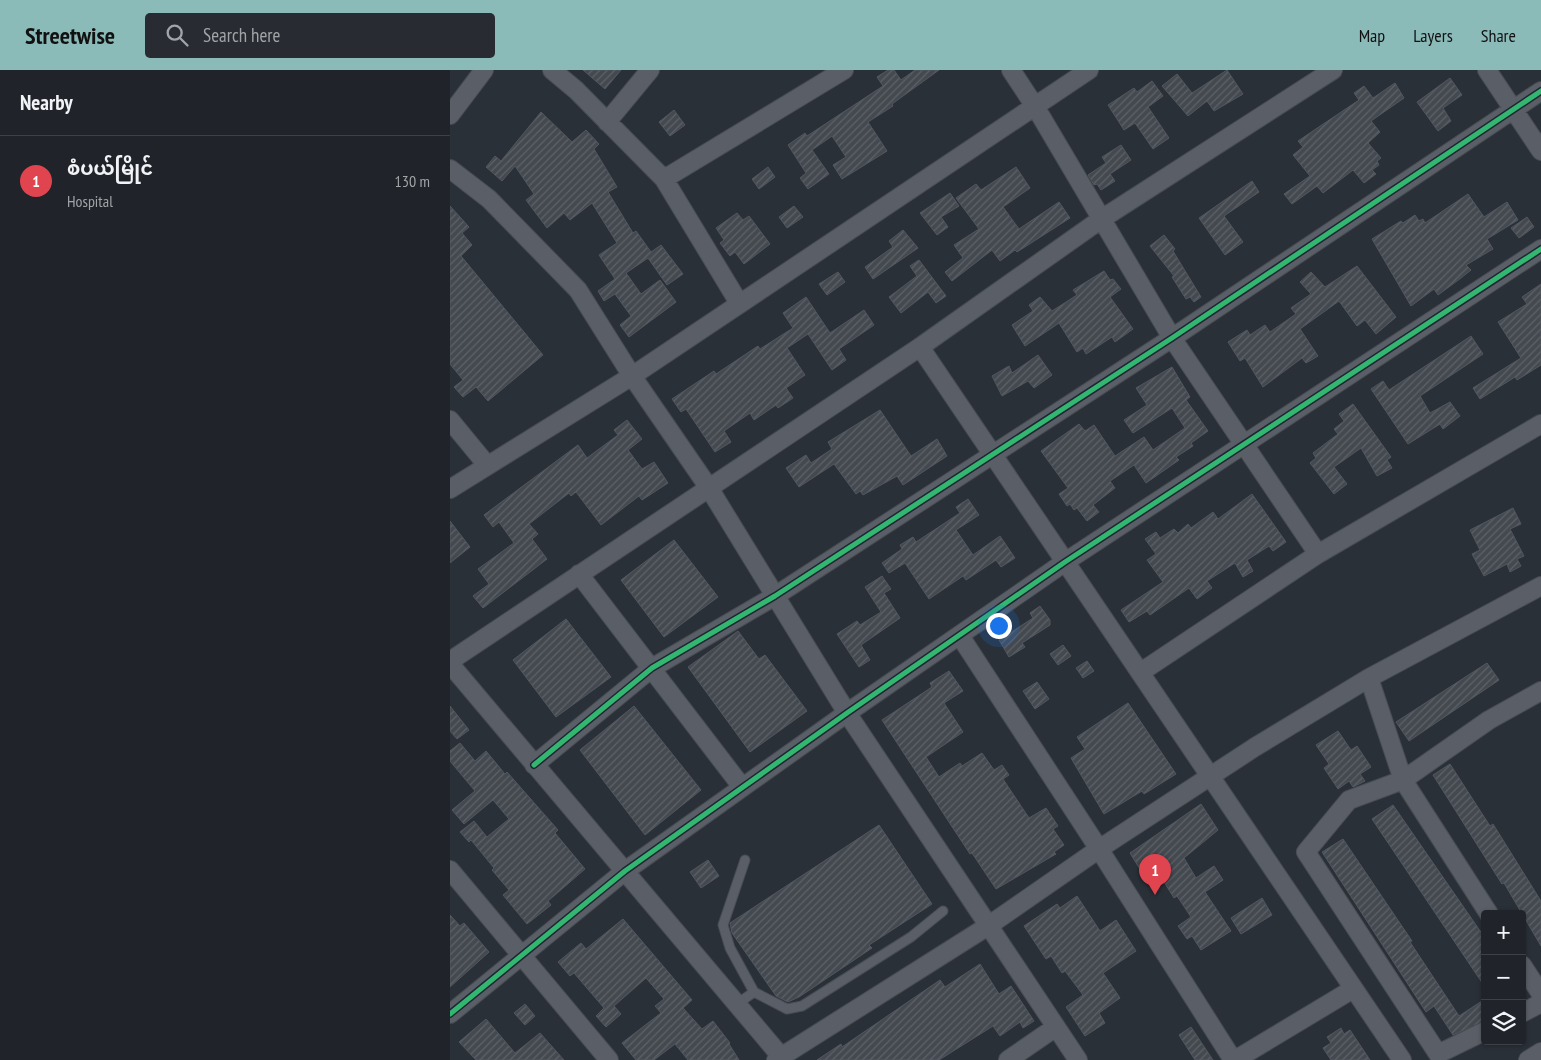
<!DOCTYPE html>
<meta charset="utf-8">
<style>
:root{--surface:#20242a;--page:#282c32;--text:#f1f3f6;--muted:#a2a4a8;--line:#3d4147;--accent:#8bbbb9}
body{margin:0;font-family:"PT Sans Narrow","Noto Sans Myanmar",sans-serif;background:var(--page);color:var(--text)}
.controls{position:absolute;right:15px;bottom:15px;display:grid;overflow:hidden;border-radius:5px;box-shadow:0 1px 4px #0004}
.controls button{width:45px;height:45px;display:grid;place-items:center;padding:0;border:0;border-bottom:1px solid var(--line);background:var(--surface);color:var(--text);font:25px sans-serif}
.you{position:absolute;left:548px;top:555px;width:18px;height:18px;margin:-12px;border:4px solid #fff;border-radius:50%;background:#1a73e8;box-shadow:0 0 0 8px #1a73e833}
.badge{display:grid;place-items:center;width:32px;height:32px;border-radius:50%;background:var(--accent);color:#fff;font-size:16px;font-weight:700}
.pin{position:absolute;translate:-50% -41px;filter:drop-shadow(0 1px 2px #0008)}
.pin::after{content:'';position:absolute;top:26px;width:18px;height:15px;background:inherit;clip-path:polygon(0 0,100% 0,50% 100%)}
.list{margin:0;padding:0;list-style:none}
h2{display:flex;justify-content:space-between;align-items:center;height:65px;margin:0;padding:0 20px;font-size:21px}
h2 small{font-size:16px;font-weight:400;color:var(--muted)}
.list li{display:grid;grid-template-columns:32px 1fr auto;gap:15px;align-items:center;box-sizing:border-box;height:90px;padding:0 20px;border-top:1px solid var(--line)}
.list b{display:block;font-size:19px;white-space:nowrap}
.list p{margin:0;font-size:16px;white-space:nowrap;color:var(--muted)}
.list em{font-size:16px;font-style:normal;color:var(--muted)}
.icon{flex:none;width:28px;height:28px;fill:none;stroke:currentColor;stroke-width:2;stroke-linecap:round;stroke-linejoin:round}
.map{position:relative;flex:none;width:1091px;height:990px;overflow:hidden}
header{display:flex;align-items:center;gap:30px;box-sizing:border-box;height:70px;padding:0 25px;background:var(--accent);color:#111}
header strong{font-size:24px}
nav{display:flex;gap:28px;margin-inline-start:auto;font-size:18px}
.search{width:350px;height:45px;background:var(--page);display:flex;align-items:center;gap:12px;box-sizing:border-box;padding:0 18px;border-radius:5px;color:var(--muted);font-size:19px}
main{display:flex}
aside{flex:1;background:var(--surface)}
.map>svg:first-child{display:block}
.building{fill:url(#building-hatch);stroke:#52575f}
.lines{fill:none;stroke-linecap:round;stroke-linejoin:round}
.service-casing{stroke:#484c53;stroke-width:11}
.minor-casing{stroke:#484c53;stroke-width:20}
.service{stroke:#5a5e66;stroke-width:9}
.minor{stroke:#5a5e66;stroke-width:18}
.cycleway-casing{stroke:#1d2633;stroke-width:8}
.cycleway{stroke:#33b770;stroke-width:5}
</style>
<header>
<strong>Streetwise</strong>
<div class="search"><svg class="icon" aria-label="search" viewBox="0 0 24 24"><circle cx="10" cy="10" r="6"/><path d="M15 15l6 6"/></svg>Search here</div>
<nav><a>Map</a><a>Layers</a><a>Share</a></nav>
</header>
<main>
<aside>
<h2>Nearby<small></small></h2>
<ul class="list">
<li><span class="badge" style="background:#e0444e">1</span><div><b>စံပယ်မြိုင်</b><p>Hospital</p></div><em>130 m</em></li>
</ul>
</aside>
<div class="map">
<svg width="1091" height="990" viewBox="0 0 1091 990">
<defs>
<pattern id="building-hatch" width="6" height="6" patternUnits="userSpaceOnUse" patternTransform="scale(1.25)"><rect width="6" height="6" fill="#444950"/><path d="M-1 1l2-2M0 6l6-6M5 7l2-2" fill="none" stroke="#5d6168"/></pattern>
</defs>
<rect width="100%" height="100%" fill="#2a3038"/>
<path class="building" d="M133,0H171L155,19Z
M438,0H444L451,10L465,0H489L442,34L443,36L418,52L437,81L392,109L383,95L396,87L382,66L362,80L379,104L358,119L350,108L356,103L338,75L355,63L357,66L433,16L427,7Z
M777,0L793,24L764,41L757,31L738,46L712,16L727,4L742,23Z
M1000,8L1012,25L993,38L1001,51L988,61L967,32Z
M702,11L713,26L698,37L719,68L703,79L685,53L674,60L658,35L684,18L687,22Z
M945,13L954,28L921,51L930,62L918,73L931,88L927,91L929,95L922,100L926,104L914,113L903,100L873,123L867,116L842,134L834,124L860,106L843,85L853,77L848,71L909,30L904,23L914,16L923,28Z
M224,40L235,55L220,66L209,52Z
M91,42L122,72L136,60L149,74L144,79L167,117L158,122L183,163L186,161L201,182L211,175L233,204L217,215L198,188L176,203L191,224L210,210L226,232L179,267L170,255L181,246L165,224L154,231L148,221L165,209L149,185L167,173L142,133L120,150L114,143L97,158L76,130L84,124L65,96L52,111L36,97L45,86L51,91Z
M671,75L681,90L660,104L665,111L651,120L647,114L644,115L638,105L656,93L652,87Z
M318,97L325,107L309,119L302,109Z
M566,97L580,118L553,137L569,159L609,132L620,148L567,182L565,180L550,191L542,180L502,211L495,202L513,188L504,175L529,159L506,128L526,114L531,120Z
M802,111L809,122L774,146L793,172L775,185L749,148Z
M500,123L509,136L491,147L498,157L487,165L470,143Z
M1018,124L1034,147L1057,132L1068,150L1037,169L1043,179L1016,195L1021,200L1011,208L988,225L984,219L961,236L922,169L951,151L953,153L965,145L969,151L973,149L975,153Z
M0,136L19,157L12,163L22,175L11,186L93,285L38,331L26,317L13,327L4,317L13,310L0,294Z
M344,136L353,147L337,158L329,147Z
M287,143L293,150L299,146L320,174L294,194L285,182L280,186L270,173L274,170L266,158Z
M1077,147L1084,157L1069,168L1061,158Z
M453,160L468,178L423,209L415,197L443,177L439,171Z
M714,165L725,179L723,181L751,227L744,232L740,227L736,229L722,207L724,206L700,176Z
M469,190L496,226L486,233L478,222L451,243L439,227L467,206L460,196Z
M907,196L946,247L926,264L915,250L907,256L889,231L850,259L868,286L856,293L852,288L813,317L795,288L790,291L778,272L797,260L800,265L815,255L820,262L846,244L841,238L861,224L850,212L861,202L875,217Z
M654,201L660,210L663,209L671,219L660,227L683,259L665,272L662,267L636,284L633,278L627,282L609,253L575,276L562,255L583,241L579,235L590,227L602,241L627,225L623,220Z
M388,202L395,212L377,225L369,214Z
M1091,214V295L1067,310L1065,307L1030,329L1023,318L1071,288L1048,252L1077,234L1072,227Z
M356,227L380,263L414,240L424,255L389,279L396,290L382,300L358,264L337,278L355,305L336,318L343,328L328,338L326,335L304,350L300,343L274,361L281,372L265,382L236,339L231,342L222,329L264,301L266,304L308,276L310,279L343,258L333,243Z
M1021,266L1033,284L970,326L980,343L1000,332L1010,346L993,359L990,354L958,374L921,319L933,311L939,320Z
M588,285L602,305L584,318L578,311L552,326L542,306L559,296L562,303Z
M722,297L740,327L736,330L758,361L741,373L743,376L726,387L729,390L696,413L684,395L660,411L665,418L643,435L649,442L637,451L627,438L624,440L620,434L617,436L609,424L618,418L591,381L629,354L635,361L644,355L665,386L694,367L703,380L735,358L722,338L683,363L674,350L697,335L686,318Z
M903,334L941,387L937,390L942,398L927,406L911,378L884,397L897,414L884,424L860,393L866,388L863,383L888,364L884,359L894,351L889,344Z
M430,340L461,386L487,369L497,386L453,415L447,406L413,425L410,421L406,424L384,394L349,417L336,398L356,385L361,393L382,379L378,372Z
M177,350L192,369L178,380L192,399L204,392L218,413L192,430L189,426L151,455L126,422L121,426L119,423L79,454L88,464L82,469L97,489L33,538L23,526L39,514L28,499L64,473L49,452L43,457L34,445L128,375L137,388L168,365L164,360Z
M802,424L836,472L823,481L819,476L797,490L803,501L793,507L785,493L757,511L762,518L747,529L739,518L700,545L697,541L679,552L671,540L713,512L697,490L706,484L695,469L706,462L710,468L724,459L728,463L738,454L741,458L763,442L768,449Z
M518,429L529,445L506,460L523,485L550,466L565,488L551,497L546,490L516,510L513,506L479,529L455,493L439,503L432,493L452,479L450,475L463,467L466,472L510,443L506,437Z
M1063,438L1071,454L1060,459L1074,486L1067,489L1071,496L1060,502L1057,494L1034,506L1022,484L1030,480L1020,460Z
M0,451L20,477L0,493Z
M224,470L268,527L214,567L171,510Z
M432,506L441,519L434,523L450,548L411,575L420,590L409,597L387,564L407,551L410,555L431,542L415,517Z
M590,536L600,550V555L572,573L575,577L559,587L549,570L583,548L580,543Z
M116,549L161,607L106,647L63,590Z
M288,561L309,589L315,585L357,641L300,682L238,597Z
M613,575L621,586L608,595L600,584Z
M637,591L644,601L633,608L626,598Z
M1037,593L1049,610L959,671L946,652Z
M499,601L513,621L494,633L513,662L476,687L489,707L510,693L512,696L532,683L544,700L552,695L559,705L553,709L579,748L596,738L608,756L603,759L614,775L604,782L606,784L546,819L522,783L520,784L432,650L482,617L480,613Z
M587,612L599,629L585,639L573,621Z
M678,633L726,704L694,724L692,721L654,744L621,688L635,679L627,667Z
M0,636L19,660L7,669L0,661Z
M184,636L251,720L195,765L130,680Z
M888,661L901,680L907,676L921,697L910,704L915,711L903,717L899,711L888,719L874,698L879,694L866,675Z
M10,673L25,691L36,681L55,704L57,702L108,760L105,763L135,799L98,831L101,835L77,854L53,825L59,820L42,800L44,798L21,770L19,772L10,762L24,751L37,767L59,749L43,730L14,754L2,740L25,721L0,691V681Z
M1000,694L1040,756L1043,754L1091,831V876L1054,813L1052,814L983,705Z
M751,734L768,760L734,788L746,808L764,796L773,810L755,822L781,861L751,880L742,866L737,869L728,856L741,847L727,826L724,828L711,807L699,814L680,783Z
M943,735L1035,868V917L922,749Z
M429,755L482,834L419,875L422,878L349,927L338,932L326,926L282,863L280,853Z
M893,769L962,871L960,872L1009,946L1035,929V951L1003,965L984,936L976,942L872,782Z
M258,790L269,806L251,818L240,802Z
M627,826L650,861L666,850L686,881L653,903L670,928L649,943L655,953L635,966L616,937L633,925L615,901L612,903L601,886L596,889L574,856L607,834L610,838Z
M812,828L822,845L791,864L781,848Z
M0,845L10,856L14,853L39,882L0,917Z
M173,849L242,930L233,938L252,959L263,951L280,973L279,974L289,990H238L225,974L204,990H186L172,973L211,943L205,936L214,929L196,908L164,936L171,944L156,957L146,946L154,938L124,903L120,906L108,892L131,873L136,879Z
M530,894L549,924L561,916L584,951L573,958L570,952L550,966L543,956L489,990H367L391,974L392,977L490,910L495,917Z
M75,934L85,946L75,955L64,943Z
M36,949L65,983L90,963L114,990H26L9,972Z
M741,957L763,990H745L729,965Z
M891,958L894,964L900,960L920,990H881L873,978L881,973L877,967Z"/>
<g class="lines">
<g class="service-casing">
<path id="service" d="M295,790L273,855L280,878L304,922
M287,934L304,922L337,939L352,936L461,867L493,841"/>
</g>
<g class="minor-casing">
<path id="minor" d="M102,0L126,20L214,109L289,233
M561,0L586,38L722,268L868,484
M1037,0L1091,81
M0,45L34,0
M157,52L200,0
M0,99L39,129L128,220L182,306L259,418L397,643L628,990
M214,109L394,0
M470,277L952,990
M0,350L37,395
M0,419L182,306L639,0
M129,504L292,717
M510,566L649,779L783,990
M0,591L470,277L650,150L883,0
M0,594L334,990
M691,602L868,484L1091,354
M919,608L953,710L1039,844
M84,695L202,598L325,526L722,268L1091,21
M0,800L159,990
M1072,895L1091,924
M1072,943L1091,933
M0,944L175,801L397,643L615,492L1091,179
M1035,961L988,984L856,782L899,730L953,710L1039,650L1091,621
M326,990L538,856L649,779L805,677L919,608L1091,516
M558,990L606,957
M785,990L903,919
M1078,990L1091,982"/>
</g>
<use href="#service" class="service"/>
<use href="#minor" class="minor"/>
<g class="cycleway-casing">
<path id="cycleway" d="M84,695L202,598L325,526L722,268L1091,21
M0,944L175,801L397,643L615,492L1091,179"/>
</g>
<use href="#cycleway" class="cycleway"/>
</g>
</svg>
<div class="controls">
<button>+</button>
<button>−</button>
<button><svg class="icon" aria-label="layers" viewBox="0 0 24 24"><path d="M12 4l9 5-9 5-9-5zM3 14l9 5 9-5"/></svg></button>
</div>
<div class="you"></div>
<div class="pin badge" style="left:705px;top:825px;background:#e0444e">1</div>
</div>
</main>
